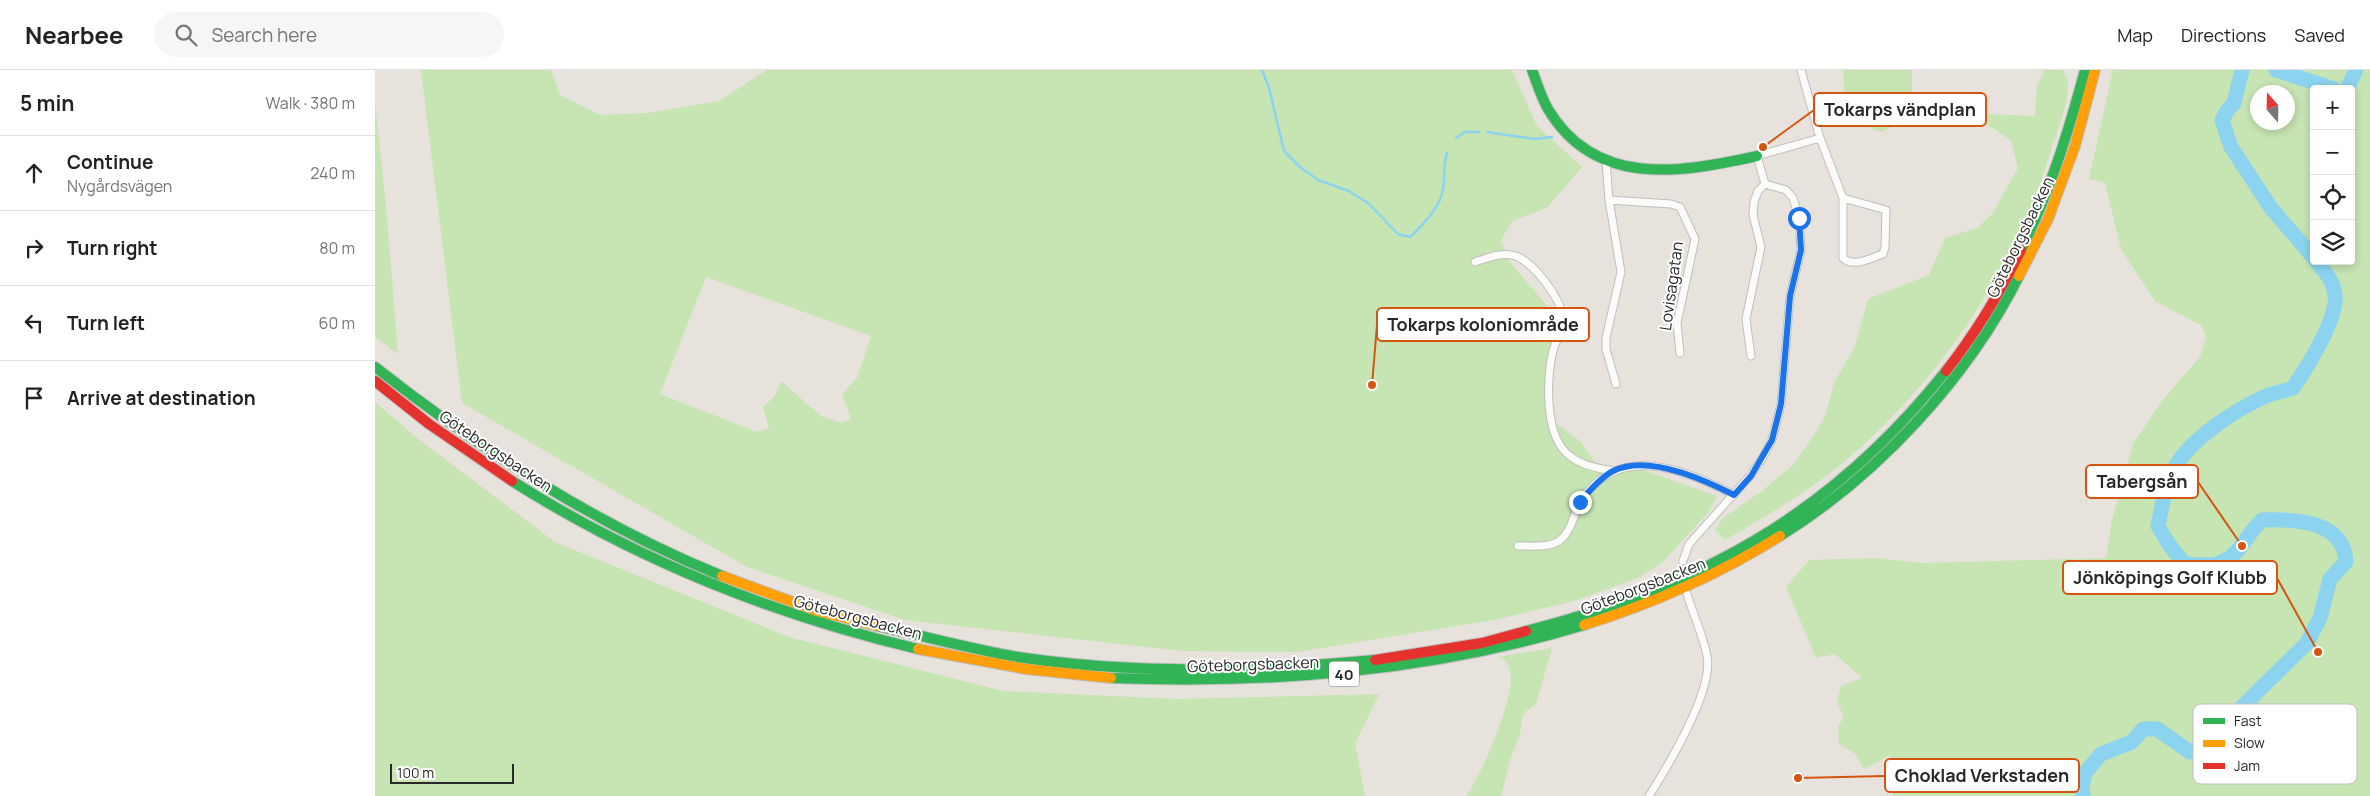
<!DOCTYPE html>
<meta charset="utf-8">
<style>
:root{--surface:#fff;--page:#f6f6f6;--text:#222;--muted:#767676;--line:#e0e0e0}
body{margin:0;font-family:Manrope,sans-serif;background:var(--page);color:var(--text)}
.controls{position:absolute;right:15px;top:15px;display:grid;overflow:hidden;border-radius:5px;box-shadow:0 2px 8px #0003}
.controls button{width:45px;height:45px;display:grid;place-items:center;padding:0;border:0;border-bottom:1px solid var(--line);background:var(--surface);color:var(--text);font:25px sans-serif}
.compass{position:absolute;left:1875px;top:15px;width:45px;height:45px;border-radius:50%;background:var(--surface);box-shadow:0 2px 8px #0003;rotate:340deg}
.scale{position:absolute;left:15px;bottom:12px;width:124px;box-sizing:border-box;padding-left:5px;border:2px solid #282828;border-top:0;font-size:14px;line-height:18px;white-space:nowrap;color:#282828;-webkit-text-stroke:4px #fff;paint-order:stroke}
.stop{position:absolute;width:15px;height:15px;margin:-11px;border:4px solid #1a73e8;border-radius:50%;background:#fff}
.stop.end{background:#1a73e8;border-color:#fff;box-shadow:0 1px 5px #0008}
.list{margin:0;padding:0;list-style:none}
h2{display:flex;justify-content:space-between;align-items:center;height:65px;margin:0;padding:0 20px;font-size:21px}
h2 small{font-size:16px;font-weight:400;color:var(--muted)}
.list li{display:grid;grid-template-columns:32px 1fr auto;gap:15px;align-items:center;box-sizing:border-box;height:75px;padding:0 20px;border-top:1px solid var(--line)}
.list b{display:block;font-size:19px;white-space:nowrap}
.list p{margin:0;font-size:16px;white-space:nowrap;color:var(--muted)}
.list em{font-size:16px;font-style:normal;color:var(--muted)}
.icon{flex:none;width:28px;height:28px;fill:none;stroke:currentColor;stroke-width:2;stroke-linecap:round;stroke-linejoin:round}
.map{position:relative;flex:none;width:1995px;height:726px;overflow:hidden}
header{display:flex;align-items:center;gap:30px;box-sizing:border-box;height:70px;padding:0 25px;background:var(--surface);border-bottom:1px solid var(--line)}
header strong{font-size:24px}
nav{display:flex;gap:28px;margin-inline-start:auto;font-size:18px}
.search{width:350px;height:45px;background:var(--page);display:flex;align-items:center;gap:12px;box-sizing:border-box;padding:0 18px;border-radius:28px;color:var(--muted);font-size:19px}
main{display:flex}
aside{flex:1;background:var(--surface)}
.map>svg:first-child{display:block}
.green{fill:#c7e4b3;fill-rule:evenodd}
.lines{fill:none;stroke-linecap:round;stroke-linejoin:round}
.stream{stroke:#8bd3ee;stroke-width:2.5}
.river{stroke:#8bd3ee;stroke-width:15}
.street-casing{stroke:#c0bebe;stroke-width:9}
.fast-casing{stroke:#c0bebe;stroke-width:12}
.slow-casing{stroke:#c0bebe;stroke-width:12}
.jam-casing{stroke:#c0bebe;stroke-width:12}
.street{stroke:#fbfbfa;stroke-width:7}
.fast{stroke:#30b455;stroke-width:10}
.slow{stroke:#ff9f0a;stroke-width:10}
.jam{stroke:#e5322d;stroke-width:10}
.route{stroke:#1a73e8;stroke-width:6}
.labels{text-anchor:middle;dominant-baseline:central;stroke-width:4;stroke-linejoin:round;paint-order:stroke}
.shield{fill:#fff;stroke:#686868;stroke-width:1}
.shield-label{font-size:15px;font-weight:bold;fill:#282828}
.street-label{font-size:16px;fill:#282828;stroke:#fff}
.key{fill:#fff;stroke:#bebebe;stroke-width:1}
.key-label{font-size:14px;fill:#282828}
.leader{fill:none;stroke:#d5540f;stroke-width:2}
.callout-dot{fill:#d5540f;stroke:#fff;stroke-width:2}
.callout{fill:#fff;stroke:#d5540f;stroke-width:2}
.callout-label{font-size:18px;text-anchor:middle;font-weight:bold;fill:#282828}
</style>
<header>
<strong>Nearbee</strong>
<div class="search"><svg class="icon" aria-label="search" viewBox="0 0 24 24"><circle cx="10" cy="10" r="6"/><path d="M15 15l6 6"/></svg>Search here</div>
<nav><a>Map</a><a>Directions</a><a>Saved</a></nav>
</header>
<main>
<aside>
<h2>5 min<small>Walk · 380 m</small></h2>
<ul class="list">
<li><svg class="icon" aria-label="ahead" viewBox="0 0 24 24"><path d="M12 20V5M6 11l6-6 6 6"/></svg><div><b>Continue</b><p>Nygårdsvägen</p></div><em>240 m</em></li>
<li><svg class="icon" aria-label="right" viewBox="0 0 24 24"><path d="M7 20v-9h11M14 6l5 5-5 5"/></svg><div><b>Turn right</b></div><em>80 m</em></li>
<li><svg class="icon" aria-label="left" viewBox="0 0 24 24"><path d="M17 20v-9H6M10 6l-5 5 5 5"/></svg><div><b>Turn left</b></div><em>60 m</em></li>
<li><svg class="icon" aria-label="arrive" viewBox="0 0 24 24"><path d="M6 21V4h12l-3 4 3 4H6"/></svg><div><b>Arrive at destination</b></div></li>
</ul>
</aside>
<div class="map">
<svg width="1995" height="726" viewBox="0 0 1995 726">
<rect width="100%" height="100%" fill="#e7e2dc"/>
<path class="green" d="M46,0H176L185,25L225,45L272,43L344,31L392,0H1137L1162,56L1207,97L1172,138L1137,151L1126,170L1133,190L1168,231L1180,248L1170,345L1205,371L1232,409L1259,397L1342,426L1333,443L1288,492L1263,508L1199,531L1119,550L922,582L807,581L530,550L372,497L87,333ZM331,207L496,266L482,308L467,324L476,349L467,353L446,346L406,311L400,326L388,337L394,358L382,362L285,324Z
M1468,0H1537V49L1506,62L1471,49Z
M1669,0H1688C1690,4 1693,10 1693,14C1694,32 1681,65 1675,83C1642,196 1564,310 1476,386C1437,419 1394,445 1350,470L1340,460L1347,449L1387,421L1419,394L1443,359L1451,344L1459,313L1480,276L1493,229L1554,205L1570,168L1602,158L1617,144L1643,98L1636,70L1614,56L1584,43L1660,46L1662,16Z
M1738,0H1995V726H1517C1523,713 1522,698 1514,685L1494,697L1488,698L1481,684L1464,674L1463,656L1469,647L1462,632L1466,616L1487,608L1460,584L1441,588L1411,517L1434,490L1501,488L1546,493L1731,488L1737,450L1758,374L1786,332L1825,287L1831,267L1827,256L1780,231L1746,179L1730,113L1714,109ZM1939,19H1976V191H1939ZM1882,22H1912V52H1882Z
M0,32L11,135L23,284L0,267Z
M0,332L47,372L180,472L414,567L628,621L801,629L1004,624L980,674L990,726H0Z
M1177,578L1161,634L1151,641L1147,648L1145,664L1135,690L1126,726H1091C1107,705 1138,631 1136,605C1136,600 1133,595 1131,591L1123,587Z"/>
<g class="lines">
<path class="stream" d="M887,0L894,18L909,81L925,97L943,110L974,121L993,133L1023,164L1035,167C1048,155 1066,137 1068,119C1070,107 1068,95 1072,83
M1112,62L1160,69L1177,67
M1081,68L1090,62H1104"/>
<path class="river" d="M1867,0L1859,33L1852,41L1847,50L1856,77L1896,138L1939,188
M1901,0L1959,19
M1972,19L1981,0
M1708,726L1707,717L1710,703L1726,684L1757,672L1768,659H1782L1815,682L1826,677L1932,573L1945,548L1955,509L1971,492C1969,450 1919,449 1887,450C1878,458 1874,466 1867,475C1850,498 1835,496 1810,494L1795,476L1783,456C1787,436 1790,415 1800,397C1816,369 1860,340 1889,327C1898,323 1909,321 1918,318C1931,299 1964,247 1960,224C1958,210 1950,202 1941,191"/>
<g class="street-casing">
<path id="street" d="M1426,0L1445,68
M1231,91L1234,130L1246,202L1231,268V279L1241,314
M1234,130L1296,134L1305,137L1320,169L1302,253L1305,283
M1100,192C1112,188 1124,183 1137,185C1156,188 1187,229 1188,248C1188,260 1179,273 1177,285C1172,312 1169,367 1195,386C1207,396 1223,398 1238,401
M1376,286L1371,249L1386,177L1378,145L1379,132L1383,121L1390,114
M1143,476C1155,476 1173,478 1184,471C1196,463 1199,443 1206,431C1243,372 1310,399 1359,425
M1308,491L1314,474L1375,406L1388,387L1397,370L1406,334L1415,226L1426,180L1424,148L1418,128L1411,120L1390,114L1382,86L1445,68L1468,128V188C1478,198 1496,188 1508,184L1510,177L1511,140L1468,128
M1274,726C1293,696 1339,620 1332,586C1328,565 1318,544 1312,524"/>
</g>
<g class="fast-casing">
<path id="fast" d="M1157,0C1162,13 1166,27 1173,39C1220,118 1305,103 1382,86
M1646,180C1675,122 1693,63 1710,0
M0,297C107,381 220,454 347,506
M137,411C262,490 399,545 543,579
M1405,466C1502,406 1593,308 1644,206
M502,556C549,566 596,579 643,587C762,605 881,601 1000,590
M1151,561C1326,517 1458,443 1571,301
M736,608C897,614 1054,602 1209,555"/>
</g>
<g class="slow-casing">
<path id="slow" d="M1644,206L1673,149L1700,76L1720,0
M347,506L442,541L502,556
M1209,555C1279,533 1343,505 1405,466
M543,579L651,599L736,608"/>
</g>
<g class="jam-casing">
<path id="jam" d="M1571,301C1600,264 1625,223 1646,180
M0,311L54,354L137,411
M1000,590L1107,573L1151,561"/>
</g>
<use href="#street" class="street"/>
<use href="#fast" class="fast"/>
<use href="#slow" class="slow"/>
<use href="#jam" class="jam"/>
</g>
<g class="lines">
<path class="route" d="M1205,432C1214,421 1225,408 1238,401C1272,384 1328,409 1359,425L1376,406L1397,370L1406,334L1415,226L1426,180L1424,148"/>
</g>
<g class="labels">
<rect class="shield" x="954" y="591.5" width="30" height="25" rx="4"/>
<g class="shield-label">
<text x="969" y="604">40</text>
</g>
<g class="street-label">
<text transform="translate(1645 167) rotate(-64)">Göteborgsbacken</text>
<text transform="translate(1296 216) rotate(-82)">Lovisagatan</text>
<text transform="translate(121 381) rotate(34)">Göteborgsbacken</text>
<text transform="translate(1268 516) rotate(-21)">Göteborgsbacken</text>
<text transform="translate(483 547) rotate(15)">Göteborgsbacken</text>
<text transform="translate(878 594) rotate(-2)">Göteborgsbacken</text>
</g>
</g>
<rect x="1818" y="634" width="164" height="80" rx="8" class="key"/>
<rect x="1828" y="648" width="22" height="6" fill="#30b455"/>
<rect x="1828" y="670" width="22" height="7" fill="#ff9f0a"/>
<rect x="1828" y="693" width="22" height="6" fill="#e5322d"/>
<g class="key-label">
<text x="1859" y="656">Fast</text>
<text x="1859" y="678">Slow</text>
<text x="1859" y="701">Jam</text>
</g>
<path class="leader" d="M1388 77L1439 40M997 315L1002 255M1867 476L1823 412M1943 582L1902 508M1423 708L1510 706"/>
<g class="callout-dot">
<circle cx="1388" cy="77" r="5"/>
<circle cx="997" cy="315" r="5"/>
<circle cx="1867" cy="476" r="5"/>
<circle cx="1943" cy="582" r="5"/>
<circle cx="1423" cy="708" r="5"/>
</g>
<g class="callout">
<rect x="1439" y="23" width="172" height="33" rx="5"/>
<rect x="1002" y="238" width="212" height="33" rx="5"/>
<rect x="1711" y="395" width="112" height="33" rx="5"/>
<rect x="1688" y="491" width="214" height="33" rx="5"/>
<rect x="1510" y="689" width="194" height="33" rx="5"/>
</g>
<g class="callout-label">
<text x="1525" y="46">Tokarps vändplan</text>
<text x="1108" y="261">Tokarps koloniområde</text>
<text x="1767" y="418">Tabergsån</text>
<text x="1795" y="514">Jönköpings Golf Klubb</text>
<text x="1607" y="712">Choklad Verkstaden</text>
</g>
</svg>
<div class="controls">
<button>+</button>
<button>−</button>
<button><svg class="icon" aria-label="locate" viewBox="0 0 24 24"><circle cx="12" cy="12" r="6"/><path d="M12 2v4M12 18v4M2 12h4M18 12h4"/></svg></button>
<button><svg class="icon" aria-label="layers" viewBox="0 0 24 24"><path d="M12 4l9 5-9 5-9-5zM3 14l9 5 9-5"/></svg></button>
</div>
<svg class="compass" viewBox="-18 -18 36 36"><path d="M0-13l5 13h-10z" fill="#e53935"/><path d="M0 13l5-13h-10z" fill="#767676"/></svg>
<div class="scale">100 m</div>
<div class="stop" style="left:1424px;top:148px"></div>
<div class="stop end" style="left:1205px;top:432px"></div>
</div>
</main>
